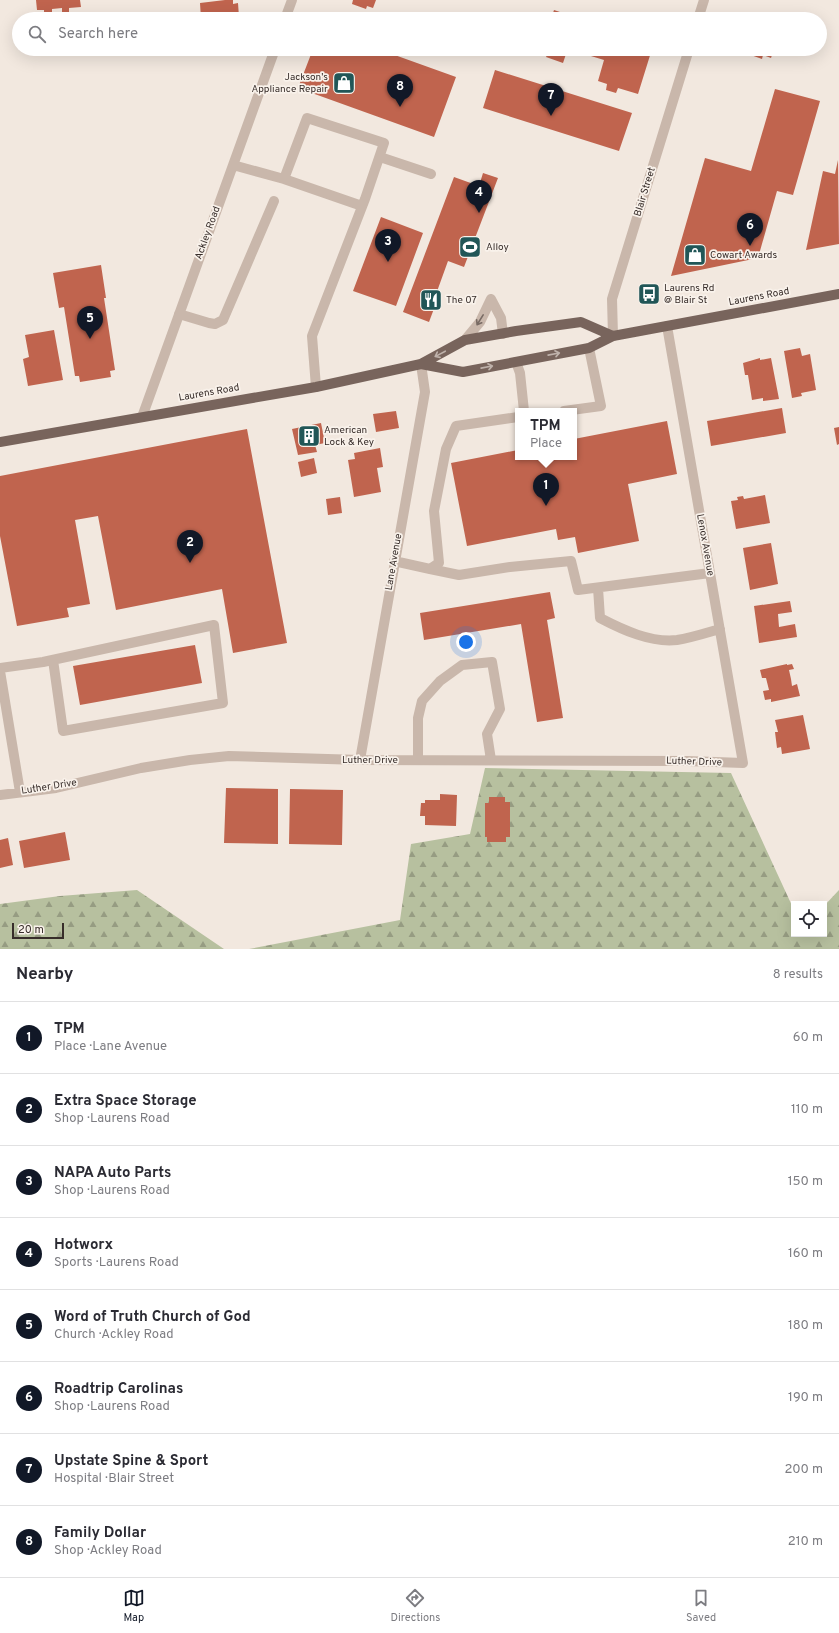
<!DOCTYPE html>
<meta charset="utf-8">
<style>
:root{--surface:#fff;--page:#f2f2f3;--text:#2b2b33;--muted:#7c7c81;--line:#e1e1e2;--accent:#111827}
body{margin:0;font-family:Overpass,sans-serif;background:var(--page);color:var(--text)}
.controls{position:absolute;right:12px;bottom:12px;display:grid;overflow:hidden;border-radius:0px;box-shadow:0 4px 16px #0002}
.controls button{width:36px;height:36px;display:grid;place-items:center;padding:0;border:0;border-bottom:1px solid var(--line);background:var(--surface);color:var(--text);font:20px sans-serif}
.scale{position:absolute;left:12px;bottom:10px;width:52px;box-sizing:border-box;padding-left:4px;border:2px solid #372d2a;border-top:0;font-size:11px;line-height:14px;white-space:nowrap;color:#372d2a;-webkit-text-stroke:3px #f9f2eb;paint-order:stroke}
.you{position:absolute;left:466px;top:642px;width:14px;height:14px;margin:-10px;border:3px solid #fff;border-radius:50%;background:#1a73e8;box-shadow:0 0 0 6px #1a73e833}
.badge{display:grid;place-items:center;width:26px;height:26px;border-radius:50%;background:var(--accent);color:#fff;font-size:13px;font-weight:700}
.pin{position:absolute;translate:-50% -33px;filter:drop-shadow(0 1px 2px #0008)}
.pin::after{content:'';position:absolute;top:21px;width:14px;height:12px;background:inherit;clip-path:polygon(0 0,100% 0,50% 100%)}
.popup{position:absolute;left:515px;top:408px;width:62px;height:52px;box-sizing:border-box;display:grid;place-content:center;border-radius:0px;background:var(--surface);filter:drop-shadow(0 1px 3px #0005);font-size:13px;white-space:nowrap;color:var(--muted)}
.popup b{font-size:15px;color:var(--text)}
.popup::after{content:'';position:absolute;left:50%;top:100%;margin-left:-8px;border:8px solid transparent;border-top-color:var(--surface)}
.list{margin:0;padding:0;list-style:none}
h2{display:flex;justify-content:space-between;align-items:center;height:52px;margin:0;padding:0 16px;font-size:17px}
h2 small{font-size:13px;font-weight:400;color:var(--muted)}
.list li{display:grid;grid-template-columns:26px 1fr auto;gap:12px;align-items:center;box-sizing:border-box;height:72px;padding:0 16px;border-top:1px solid var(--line)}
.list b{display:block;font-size:15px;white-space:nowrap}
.list p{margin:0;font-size:13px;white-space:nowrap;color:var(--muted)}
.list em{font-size:13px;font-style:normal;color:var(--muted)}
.icon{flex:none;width:22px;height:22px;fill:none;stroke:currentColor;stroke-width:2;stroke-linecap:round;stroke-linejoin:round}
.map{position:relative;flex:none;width:839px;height:949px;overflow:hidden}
.search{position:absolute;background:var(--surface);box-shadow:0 4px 16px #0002;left:12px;right:12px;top:12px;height:44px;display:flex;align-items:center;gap:10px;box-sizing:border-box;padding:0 14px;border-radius:22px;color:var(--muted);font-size:15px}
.sheet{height:628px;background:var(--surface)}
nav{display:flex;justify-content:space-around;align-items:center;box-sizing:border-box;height:56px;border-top:1px solid var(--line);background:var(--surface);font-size:11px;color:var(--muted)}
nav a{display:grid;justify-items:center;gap:2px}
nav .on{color:var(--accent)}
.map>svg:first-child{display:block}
.forest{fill:url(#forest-firs)}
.building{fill:#c0644e}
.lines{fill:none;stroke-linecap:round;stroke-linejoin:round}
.minor{stroke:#c9b7ab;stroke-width:10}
.major{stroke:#78645c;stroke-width:10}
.oneway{stroke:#796b64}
.oneway2{stroke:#bfb2ab}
.labels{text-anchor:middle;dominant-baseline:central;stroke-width:3.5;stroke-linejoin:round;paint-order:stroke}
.poi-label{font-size:10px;fill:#372d2a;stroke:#f9f2eb;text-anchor:start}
.street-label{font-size:10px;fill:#372d2a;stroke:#f9f2eb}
</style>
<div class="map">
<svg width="839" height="949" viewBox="0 0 839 949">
<defs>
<pattern id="forest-firs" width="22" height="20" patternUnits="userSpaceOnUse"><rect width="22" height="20" fill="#b7c09f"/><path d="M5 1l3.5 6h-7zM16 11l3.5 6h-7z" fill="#969c82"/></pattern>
</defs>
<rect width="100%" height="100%" fill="#f2e8df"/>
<path class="forest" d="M485,768L731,773L794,910V934H824V906L839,890V949H249L400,920L411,844L470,834Z
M137,890L224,949H0V904L60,896Z"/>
<path class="building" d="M36,0H80L81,7L69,8V12H62V8L52,9V15H44V10H37Z
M225,0H233V4L238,3L239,17H235V19H201L200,3Z
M353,0H376L373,8L367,6L366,9L352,4Z
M554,10L581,19H551Z
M313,49H378L456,77L434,137L298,88Z
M550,49H562L567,51L563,63L546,57Z
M568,49H652L638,94L618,88L616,93L606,90L607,84L598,81L604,60Z
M749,49H774L771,58L763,55L762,59L748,54Z
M495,70L632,113L619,151L483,108Z
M775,89L820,101L793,195L777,191L758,258L671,276L705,158L751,171Z
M838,160L839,244L806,250L823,171L835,174Z
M483,173L498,178L464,267L448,261L435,297L438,298L429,322L403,312L454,177L479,186Z
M381,217L423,233L396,306L353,291Z
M101,265L106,298H104L115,370L110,371L111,377L80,382L79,376H75L64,307L59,308L53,273Z
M54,330L63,380L28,386L23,359L29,357L25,335Z
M800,348L802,356L810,354L816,390L801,393L802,396L792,398L784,351Z
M760,358V360L771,358L779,399L763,401V398L752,400L748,375H745L743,363Z
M782,408L786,433L711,446L707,421Z
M396,411L399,428L376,432L373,414Z
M667,421L677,474L628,484L639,541L578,553L575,537L558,540L556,529L467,546L451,463L518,450V457H574V439Z
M321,423L325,443L315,445L317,452L298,455L292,429Z
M839,427V444L837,445L834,428Z
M247,429L287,643L233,653L222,589L116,610L98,516L75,520L90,604L67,608L69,617L17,626L0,536V476Z
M380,448L383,467L377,468L381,492L354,497L348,460L355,459L354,453Z
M314,458L317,473L301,477L298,462Z
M765,495L770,523L736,529L731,501L738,500L737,497L743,496L744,499Z
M340,497L342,513L328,515L326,499Z
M771,543L778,584L750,590L743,548Z
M550,592L555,618L547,620L563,718L537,722L521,624L424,640L420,613Z
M790,601L792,612L778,614L779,627L795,624L797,637L759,643L754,606Z
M195,645L202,683L80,705L73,666Z
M787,664V665L792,664L794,669L789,670L791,679L792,686L797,684L800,696L771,702V699L765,700L763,691L769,690L766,678H762L760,670Z
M803,715L810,749L782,754L781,747L777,748L775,732H778L775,720Z
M226,788L278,789V844L224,843Z
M290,789L343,790L342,845L289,844Z
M440,794L457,795L456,826L425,825V816H420L421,803H425V800H440Z
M489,797H505V802H510V837H506V842H487V837H485V803H489Z
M65,832L70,860L24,868L19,841Z
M8,838L13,865L0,868V840Z"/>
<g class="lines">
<path class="minor" d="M285,19L292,0
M698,19L704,0
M380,157L431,174
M233,165L284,179
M491,299L501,318L503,334
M179,314L209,323L215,324L223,320L274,201
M613,336L612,299L689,49
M465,340L480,322L491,299
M516,362L520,373L524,411
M316,387L312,336L365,199L384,143L307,118L284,179L362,206
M564,411L601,406L589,348
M142,417L275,49
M394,561L430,569L439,563L434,511L446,449L456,426L518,417
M430,569L459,575L510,567L571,561L578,590L710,573
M598,588L600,618C623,630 651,643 677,640C691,638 706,633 720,629
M0,668L43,662L214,625L223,703L63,731L53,660
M0,671L20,792
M360,760L425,392L421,364
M418,760V718L422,701L440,681L462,665L492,662L500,709L487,734L491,760
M0,795L56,788L141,768L190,760L229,756L360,760L687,761L743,763L667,326"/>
<path class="major" d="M421,364L463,372L589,348L613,336L839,294
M0,442L316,387L421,364L465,340L516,331L581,322L613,336"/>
</g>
<defs><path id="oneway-shaft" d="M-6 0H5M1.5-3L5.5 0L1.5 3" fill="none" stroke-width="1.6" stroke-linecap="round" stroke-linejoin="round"/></defs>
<use class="oneway" href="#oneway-shaft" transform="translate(480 320) rotate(122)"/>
<g class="oneway2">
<use href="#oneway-shaft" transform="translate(440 354) rotate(152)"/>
<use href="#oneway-shaft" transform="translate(554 354) rotate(-11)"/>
<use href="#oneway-shaft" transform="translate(487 367) rotate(-11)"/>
</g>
<defs>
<g id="shop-square" transform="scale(1.15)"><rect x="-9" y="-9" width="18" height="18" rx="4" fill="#215657" stroke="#f9f2eb"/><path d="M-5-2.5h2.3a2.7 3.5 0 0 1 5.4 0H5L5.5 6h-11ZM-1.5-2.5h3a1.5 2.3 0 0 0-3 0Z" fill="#fff"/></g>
<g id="stadium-square" transform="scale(1.15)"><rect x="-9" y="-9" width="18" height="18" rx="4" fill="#215657" stroke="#f9f2eb"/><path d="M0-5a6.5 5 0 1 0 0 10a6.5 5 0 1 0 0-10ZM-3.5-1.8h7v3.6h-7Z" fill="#fff"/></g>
<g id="bus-square" transform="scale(1.15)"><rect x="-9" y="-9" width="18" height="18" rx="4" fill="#215657" stroke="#f9f2eb"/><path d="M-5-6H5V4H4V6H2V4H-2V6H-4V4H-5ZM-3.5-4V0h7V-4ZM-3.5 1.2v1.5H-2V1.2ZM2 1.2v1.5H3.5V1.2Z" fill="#fff"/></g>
<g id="restaurant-square" transform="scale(1.15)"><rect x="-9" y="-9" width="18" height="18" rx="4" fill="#215657" stroke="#f9f2eb"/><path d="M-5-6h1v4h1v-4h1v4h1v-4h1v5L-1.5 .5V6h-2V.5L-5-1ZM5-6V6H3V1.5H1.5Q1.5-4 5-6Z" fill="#fff"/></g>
<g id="building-square" transform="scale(1.15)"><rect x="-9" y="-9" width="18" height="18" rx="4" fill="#215657" stroke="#f9f2eb"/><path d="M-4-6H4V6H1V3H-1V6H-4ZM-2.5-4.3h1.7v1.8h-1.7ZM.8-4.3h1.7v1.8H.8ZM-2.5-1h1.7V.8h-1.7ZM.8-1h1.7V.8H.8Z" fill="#fff"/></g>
</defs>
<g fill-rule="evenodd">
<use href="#shop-square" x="344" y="83"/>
<use href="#stadium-square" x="470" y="247"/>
<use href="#shop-square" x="695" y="255"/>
<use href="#bus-square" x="649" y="294"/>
<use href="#restaurant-square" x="431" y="300"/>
<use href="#building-square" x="309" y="436"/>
</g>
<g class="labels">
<g class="poi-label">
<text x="328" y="77" text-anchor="end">Jackson's<tspan x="328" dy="12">Appliance Repair</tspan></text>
<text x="486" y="247">Alloy</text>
<text x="710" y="255">Cowart Awards</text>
<text x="664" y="288">Laurens Rd<tspan x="664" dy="12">@ Blair St</tspan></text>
<text x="446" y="300">The 07</text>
<text x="324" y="430">American<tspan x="324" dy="12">Lock &amp; Key</tspan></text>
</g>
<g class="street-label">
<text transform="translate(645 192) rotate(-73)">Blair Street</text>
<text transform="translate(208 233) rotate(-70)">Ackley Road</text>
<text transform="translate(759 297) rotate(-11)">Laurens Road</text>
<text transform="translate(209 393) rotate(-10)">Laurens Road</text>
<text transform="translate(705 545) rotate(80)">Lenox Avenue</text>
<text transform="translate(394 562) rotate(-80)">Lane Avenue</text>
<text x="370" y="760">Luther Drive</text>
<text transform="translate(694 762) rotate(2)">Luther Drive</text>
<text transform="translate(49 787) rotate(-9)">Luther Drive</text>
</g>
</g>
</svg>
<div class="controls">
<button><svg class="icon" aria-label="locate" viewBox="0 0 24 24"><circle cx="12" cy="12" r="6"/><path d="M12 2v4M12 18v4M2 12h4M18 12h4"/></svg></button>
</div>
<div class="scale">20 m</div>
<div class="you"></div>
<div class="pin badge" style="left:546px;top:506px">1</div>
<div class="popup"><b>TPM</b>Place</div>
<div class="pin badge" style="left:190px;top:563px">2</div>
<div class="pin badge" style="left:388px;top:262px">3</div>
<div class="pin badge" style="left:479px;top:213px">4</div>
<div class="pin badge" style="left:90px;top:339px">5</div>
<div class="pin badge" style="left:750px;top:246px">6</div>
<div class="pin badge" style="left:551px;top:116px">7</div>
<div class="pin badge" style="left:400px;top:107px">8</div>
<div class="search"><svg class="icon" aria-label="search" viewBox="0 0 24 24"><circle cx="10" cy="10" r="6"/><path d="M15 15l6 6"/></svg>Search here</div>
</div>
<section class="sheet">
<h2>Nearby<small>8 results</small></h2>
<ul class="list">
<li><span class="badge">1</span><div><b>TPM</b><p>Place · Lane Avenue</p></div><em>60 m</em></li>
<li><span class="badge">2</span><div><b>Extra Space Storage</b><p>Shop · Laurens Road</p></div><em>110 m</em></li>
<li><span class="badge">3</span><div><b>NAPA Auto Parts</b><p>Shop · Laurens Road</p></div><em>150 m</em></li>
<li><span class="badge">4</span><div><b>Hotworx</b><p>Sports · Laurens Road</p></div><em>160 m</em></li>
<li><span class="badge">5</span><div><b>Word of Truth Church of God</b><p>Church · Ackley Road</p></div><em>180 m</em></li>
<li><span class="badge">6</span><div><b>Roadtrip Carolinas</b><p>Shop · Laurens Road</p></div><em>190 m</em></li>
<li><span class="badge">7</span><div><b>Upstate Spine &amp; Sport</b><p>Hospital · Blair Street</p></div><em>200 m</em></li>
<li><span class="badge">8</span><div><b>Family Dollar</b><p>Shop · Ackley Road</p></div><em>210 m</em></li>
</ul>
</section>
<nav>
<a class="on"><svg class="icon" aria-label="map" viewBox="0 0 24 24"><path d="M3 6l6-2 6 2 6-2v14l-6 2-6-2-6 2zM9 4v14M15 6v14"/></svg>Map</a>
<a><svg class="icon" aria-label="directions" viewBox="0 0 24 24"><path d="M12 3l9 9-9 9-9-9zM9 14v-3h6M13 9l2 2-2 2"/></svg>Directions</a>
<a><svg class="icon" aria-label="saved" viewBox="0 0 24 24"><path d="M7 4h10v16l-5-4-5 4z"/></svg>Saved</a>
</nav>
